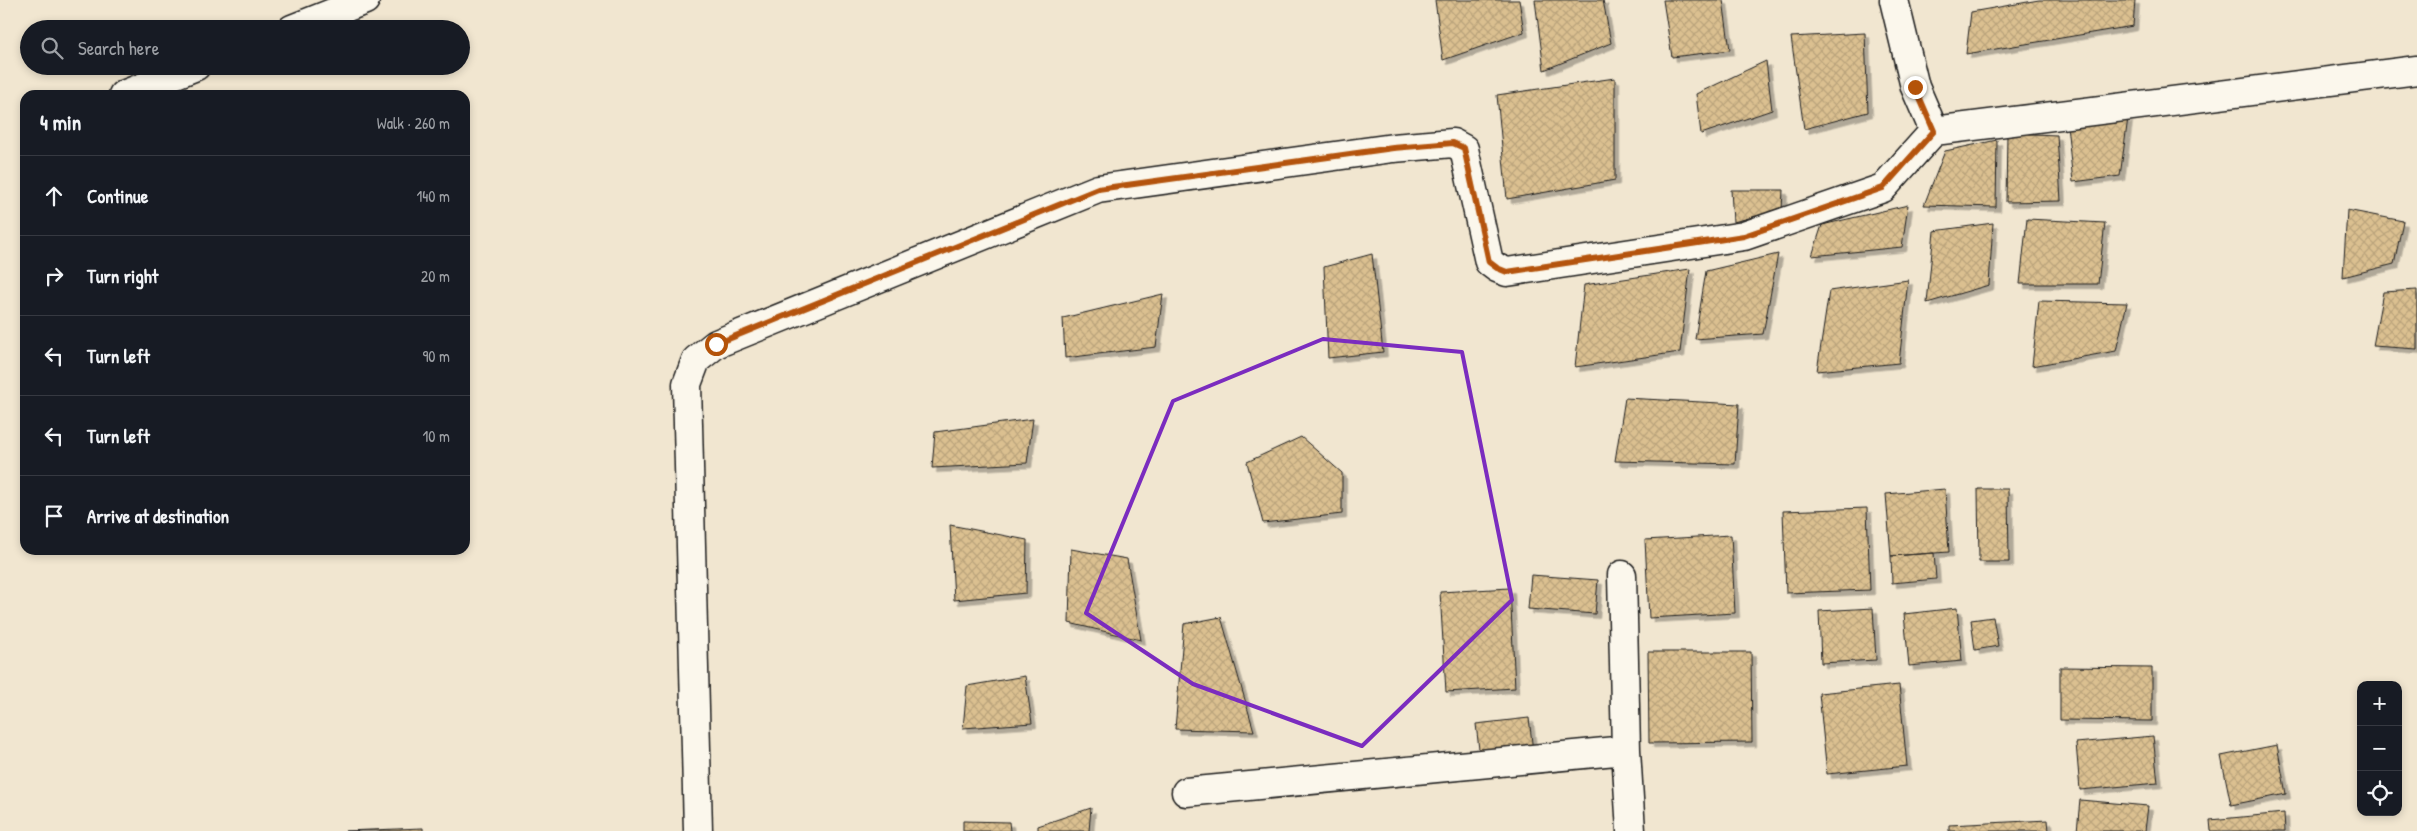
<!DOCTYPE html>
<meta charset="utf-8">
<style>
:root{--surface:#171b24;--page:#20242c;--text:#f1f3f6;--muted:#9ea1a6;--line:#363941}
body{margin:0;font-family:"Patrick Hand",sans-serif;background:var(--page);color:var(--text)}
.controls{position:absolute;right:15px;bottom:15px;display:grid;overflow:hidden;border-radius:10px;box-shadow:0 2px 8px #0003}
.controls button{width:45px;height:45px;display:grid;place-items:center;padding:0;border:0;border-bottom:1px solid var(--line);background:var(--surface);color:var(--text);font:25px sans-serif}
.stop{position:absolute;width:15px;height:15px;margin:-11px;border:4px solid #b45309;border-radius:50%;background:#fff}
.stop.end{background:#b45309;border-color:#fff;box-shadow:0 1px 5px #0008}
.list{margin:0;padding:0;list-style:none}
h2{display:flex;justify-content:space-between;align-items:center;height:65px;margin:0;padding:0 20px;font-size:21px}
h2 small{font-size:16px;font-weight:400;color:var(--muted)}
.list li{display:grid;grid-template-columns:32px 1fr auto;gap:15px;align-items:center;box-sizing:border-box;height:80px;padding:0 20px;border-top:1px solid var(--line)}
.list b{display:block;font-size:19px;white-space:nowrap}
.list em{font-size:16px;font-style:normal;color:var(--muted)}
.icon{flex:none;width:28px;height:28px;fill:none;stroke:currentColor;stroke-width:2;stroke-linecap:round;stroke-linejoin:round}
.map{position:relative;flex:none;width:2417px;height:831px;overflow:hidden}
.search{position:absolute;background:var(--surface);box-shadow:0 2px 8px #0003;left:20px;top:20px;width:450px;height:55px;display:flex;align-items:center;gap:12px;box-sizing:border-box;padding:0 18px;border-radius:28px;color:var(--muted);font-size:19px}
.panel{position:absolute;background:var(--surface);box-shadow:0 2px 8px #0003;left:20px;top:90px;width:450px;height:465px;border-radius:15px}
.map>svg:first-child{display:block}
.building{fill:url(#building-cross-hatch);stroke:#1c1c1c;filter:url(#shadow)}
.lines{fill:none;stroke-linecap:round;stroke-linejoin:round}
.minor-casing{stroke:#1c1c1c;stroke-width:31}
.minor{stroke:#fbf7ec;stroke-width:28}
.route{stroke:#b45309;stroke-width:6}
.marked{fill:none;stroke:#7b2cbf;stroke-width:4;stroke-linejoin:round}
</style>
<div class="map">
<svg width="2417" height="831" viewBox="0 0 2417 831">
<defs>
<pattern id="building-cross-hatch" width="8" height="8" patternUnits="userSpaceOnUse" patternTransform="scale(1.25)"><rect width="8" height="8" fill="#dbc090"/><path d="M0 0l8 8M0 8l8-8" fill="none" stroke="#bba47c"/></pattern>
<filter id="shadow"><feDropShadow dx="4.5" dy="4.5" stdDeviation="0" flood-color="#0004"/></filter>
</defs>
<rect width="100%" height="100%" fill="#f1e6d0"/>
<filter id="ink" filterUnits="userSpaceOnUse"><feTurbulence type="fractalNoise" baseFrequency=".02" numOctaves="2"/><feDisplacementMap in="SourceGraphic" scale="10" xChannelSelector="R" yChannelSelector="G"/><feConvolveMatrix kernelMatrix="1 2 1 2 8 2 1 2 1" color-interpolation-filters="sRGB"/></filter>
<g filter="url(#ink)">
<path class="building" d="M1435,0H1519L1524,32L1443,60Z
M1535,0H1603L1611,43L1544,70Z
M1663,0H1723L1730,50L1672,57Z
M2039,0H2135L2133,26L1966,54L1971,12Z
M1865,33L1868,112L1804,129L1791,37Z
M1766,61L1772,110L1701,134L1696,94Z
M1615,78V180L1507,199L1497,95Z
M2128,118L2120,176L2073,182L2067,125Z
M2007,133L2057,135L2061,201L2006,202Z
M1997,140L1996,207L1924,205L1945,151Z
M1731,190H1783L1782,210L1733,222Z
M1908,205L1902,247L1812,256L1822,225Z
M2347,210L2403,221L2394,264L2343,277Z
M2027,219L2105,223L2098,284H2020Z
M1993,223L1989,285L1927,303L1934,231Z
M1372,254L1383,352L1328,358L1324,267Z
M1778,254L1763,334L1695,339L1706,271Z
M1690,269L1680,352L1575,367L1584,285Z
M1908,280L1899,363L1817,371L1829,291Z
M2417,290V349L2373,346L2383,292Z
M1163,294L1156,347L1065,358L1063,318Z
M2039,301L2127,303L2116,351L2032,366Z
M1625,398L1739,404L1735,464L1615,461Z
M1033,419L1027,463L932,468L935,432Z
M1301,437L1342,473V514L1263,523L1247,462Z
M1945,489L1949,552L1891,556L1886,494Z
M1978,489H2008L2009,562H1979Z
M1867,508L1870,590L1786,593L1783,511Z
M950,525L1027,540L1026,593L954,600Z
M1731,535L1735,613L1649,618L1645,540Z
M1071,549L1127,559L1141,640L1069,623Z
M1934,553L1936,579L1892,583L1891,556Z
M1531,575L1598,580L1595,614L1528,609Z
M1510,588L1515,688L1446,692L1440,592Z
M1873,608L1876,660L1821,663L1819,611Z
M1957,608L1962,661L1909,666L1904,614Z
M1221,617L1254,731L1175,729L1184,624Z
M1993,617L1998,646L1975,650L1971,620Z
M1648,652H1751L1752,742L1649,743Z
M2060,667L2152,668V721L2060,720Z
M1025,676L1032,723L963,728L967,686Z
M1899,685L1907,766L1827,774L1819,693Z
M1529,718L1533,751L1480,758L1476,724Z
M2153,736L2158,783L2080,790L2076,743Z
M2277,745L2286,794L2231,805L2221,756Z
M2080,800L2148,806L2145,831H2077Z
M1091,808L1089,831H1038V826Z
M2284,813L2285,831H2211L2210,820Z
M2048,820L2049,831H1949V825Z
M963,821L1009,822L1010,831H963Z
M423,828V831H345Z"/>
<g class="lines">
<g class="minor-casing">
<path id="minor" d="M1894,0L1915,87L1934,131
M292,29L365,0
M123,95L196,66
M1622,575L1626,750L1631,831
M1186,792L1626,750
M698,831L687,384L696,360L716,344L1098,189L1393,148L1453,143L1464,149L1489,262L1497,268L1507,272L1744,236L1883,188L1934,131L2417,70"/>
</g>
<use href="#minor" class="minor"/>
</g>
</g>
<g class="lines" filter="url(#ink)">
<path class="route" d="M716,344L1098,189L1393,148L1453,143L1464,148L1489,262L1497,268L1507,272L1744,236L1883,188L1934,131L1915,87"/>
</g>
<path class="marked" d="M1323,339L1462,352L1512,600L1362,746L1193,684L1086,613L1173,401Z"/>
</svg>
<div class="controls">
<button>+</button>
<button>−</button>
<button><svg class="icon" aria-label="locate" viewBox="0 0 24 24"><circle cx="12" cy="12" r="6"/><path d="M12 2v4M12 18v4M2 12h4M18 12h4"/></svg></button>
</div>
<div class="stop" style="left:716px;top:344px"></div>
<div class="stop end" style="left:1915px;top:87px"></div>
<div class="search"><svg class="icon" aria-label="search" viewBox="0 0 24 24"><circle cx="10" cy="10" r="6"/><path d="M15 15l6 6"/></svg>Search here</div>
<section class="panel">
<h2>4 min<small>Walk · 260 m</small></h2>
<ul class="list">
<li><svg class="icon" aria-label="ahead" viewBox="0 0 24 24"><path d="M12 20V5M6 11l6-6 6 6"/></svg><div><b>Continue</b></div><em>140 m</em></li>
<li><svg class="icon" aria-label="right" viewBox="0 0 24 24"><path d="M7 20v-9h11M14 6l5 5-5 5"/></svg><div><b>Turn right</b></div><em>20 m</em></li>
<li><svg class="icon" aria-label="left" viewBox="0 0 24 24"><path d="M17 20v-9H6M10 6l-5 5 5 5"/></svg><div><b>Turn left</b></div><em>90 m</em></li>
<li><svg class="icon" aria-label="left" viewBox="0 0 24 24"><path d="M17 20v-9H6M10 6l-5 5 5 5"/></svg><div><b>Turn left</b></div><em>10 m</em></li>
<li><svg class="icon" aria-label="arrive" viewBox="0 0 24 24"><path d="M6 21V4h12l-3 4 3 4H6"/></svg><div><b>Arrive at destination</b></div></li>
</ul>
</section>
</div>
